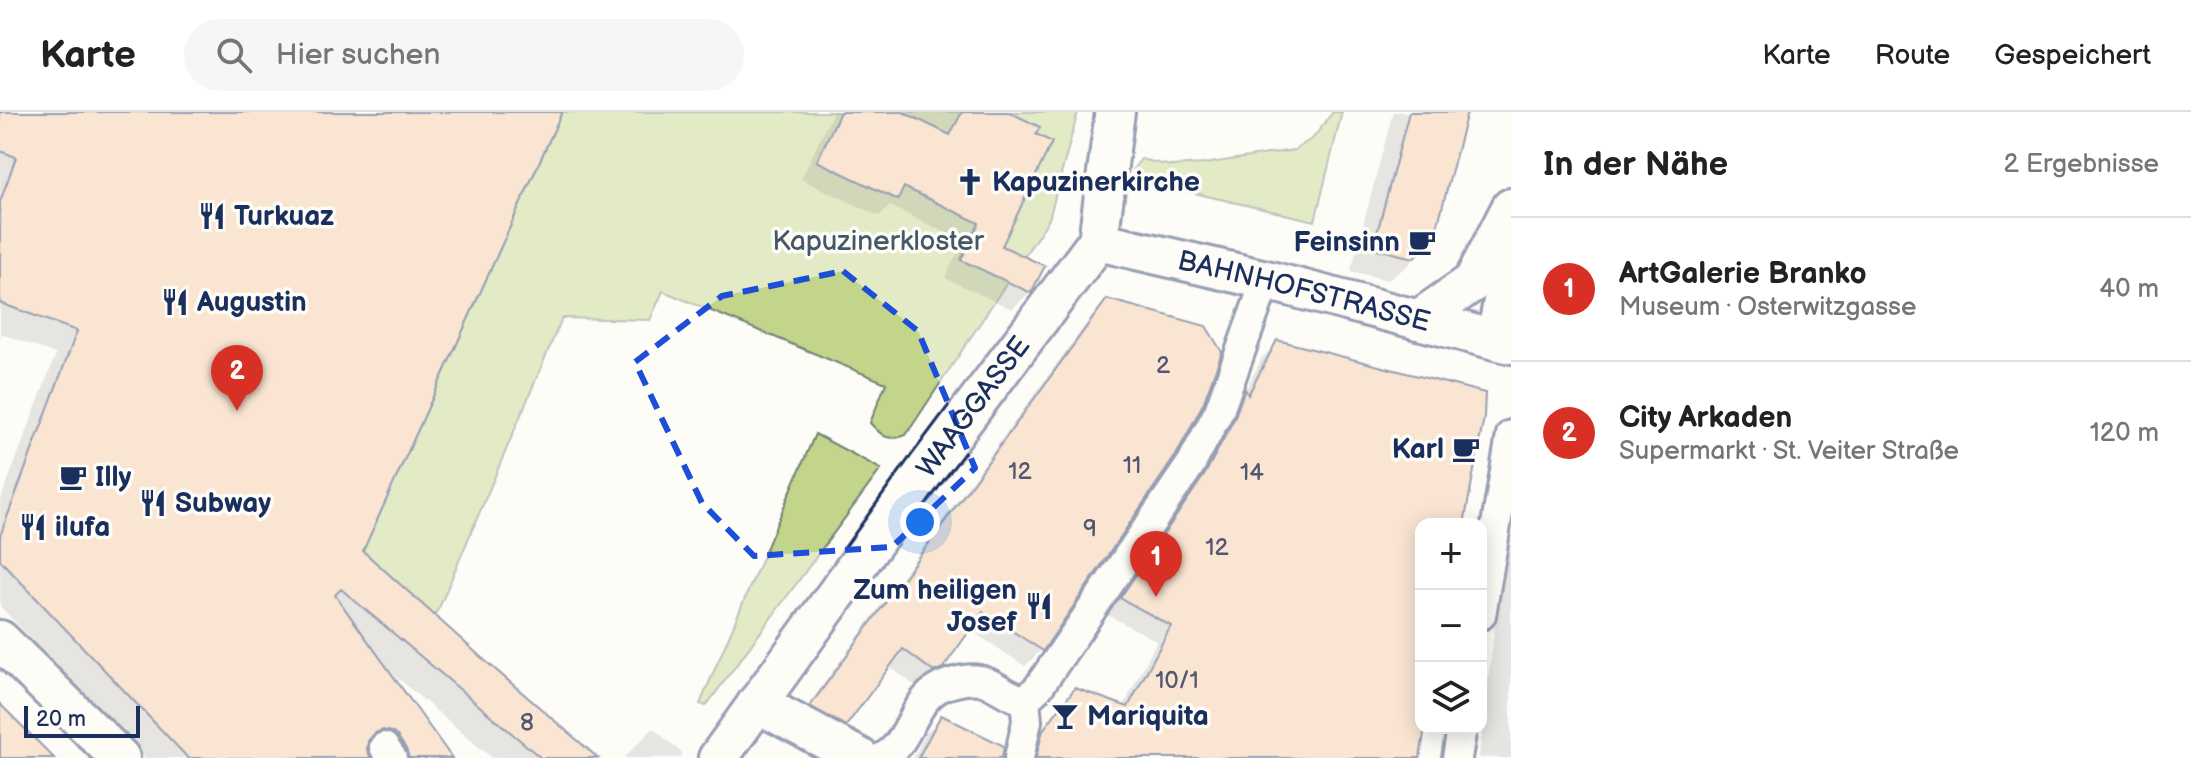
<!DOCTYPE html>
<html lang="de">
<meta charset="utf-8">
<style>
:root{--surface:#fff;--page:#f6f6f6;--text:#222;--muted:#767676;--line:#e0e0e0;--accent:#d93025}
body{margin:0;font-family:"Balsamiq Sans",sans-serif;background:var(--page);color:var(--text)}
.controls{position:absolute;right:24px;bottom:24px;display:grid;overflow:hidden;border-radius:16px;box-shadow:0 4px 20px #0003}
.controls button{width:72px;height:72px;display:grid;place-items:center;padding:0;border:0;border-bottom:2px solid var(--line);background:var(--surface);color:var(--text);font:40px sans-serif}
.scale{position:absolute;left:24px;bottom:20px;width:116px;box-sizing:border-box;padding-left:8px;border:4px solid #1b2f5e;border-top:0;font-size:22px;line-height:28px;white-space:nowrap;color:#1b2f5e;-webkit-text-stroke:6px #fdfcf7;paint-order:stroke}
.you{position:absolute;left:920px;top:410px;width:28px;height:28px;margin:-20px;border:6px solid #fff;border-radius:50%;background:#1a73e8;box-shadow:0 0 0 12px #1a73e833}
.badge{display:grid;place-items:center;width:52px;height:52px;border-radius:50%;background:var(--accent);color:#fff;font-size:26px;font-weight:700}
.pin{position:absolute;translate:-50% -66px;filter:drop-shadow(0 2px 4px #0008)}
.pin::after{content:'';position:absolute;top:42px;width:28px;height:24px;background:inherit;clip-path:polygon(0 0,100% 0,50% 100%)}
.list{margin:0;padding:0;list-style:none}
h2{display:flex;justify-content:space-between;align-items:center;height:104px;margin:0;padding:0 32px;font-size:34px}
h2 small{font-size:26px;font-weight:400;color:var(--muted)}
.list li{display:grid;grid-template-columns:52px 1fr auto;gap:24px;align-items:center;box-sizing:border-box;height:144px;padding:0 32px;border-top:2px solid var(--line)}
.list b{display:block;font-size:30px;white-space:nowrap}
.list p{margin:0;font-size:26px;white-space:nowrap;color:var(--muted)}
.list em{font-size:26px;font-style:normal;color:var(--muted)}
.icon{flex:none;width:44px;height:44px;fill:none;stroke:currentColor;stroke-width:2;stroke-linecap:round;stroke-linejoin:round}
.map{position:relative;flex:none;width:1511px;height:646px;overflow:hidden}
header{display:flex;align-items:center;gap:48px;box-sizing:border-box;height:112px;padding:0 40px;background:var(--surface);border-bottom:2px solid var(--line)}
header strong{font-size:38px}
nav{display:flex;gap:44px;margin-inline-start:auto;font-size:28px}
.search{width:560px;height:72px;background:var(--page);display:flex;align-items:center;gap:20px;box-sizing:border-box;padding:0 28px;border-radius:44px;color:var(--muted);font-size:30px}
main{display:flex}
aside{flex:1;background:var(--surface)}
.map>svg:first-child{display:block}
.green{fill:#c3d58a;stroke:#6f8274;stroke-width:2}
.shadow{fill:#0003}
.building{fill:#f5cba4;stroke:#1b2f5e;stroke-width:2}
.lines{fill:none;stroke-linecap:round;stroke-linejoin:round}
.pedestrian-casing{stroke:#1b2f5e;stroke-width:34}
.minor-casing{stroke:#1b2f5e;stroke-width:44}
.pedestrian{stroke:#fdfcf7;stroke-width:28}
.minor{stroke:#fdfcf7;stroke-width:38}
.marked{fill:none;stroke:#1d4ed8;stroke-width:6;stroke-dasharray:16 10;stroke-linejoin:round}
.labels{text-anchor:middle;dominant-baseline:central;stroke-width:7;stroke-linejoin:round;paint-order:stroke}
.number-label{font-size:24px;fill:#525670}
.poi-label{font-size:28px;font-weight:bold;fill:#1b2f5e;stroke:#fdfcf7;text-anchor:start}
.park-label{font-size:28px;fill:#455869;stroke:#fdfcf7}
.street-label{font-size:28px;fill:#1b2f5e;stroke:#fdfcf7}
</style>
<header>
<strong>Karte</strong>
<div class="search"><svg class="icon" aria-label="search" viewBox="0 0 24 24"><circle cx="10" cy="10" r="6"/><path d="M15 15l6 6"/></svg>Hier suchen</div>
<nav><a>Karte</a><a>Route</a><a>Gespeichert</a></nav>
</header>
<main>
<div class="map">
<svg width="1511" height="646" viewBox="0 0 1511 646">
<rect width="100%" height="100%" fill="#fdfcf7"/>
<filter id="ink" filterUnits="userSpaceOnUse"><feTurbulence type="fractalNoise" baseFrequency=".0125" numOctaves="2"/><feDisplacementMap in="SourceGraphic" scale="16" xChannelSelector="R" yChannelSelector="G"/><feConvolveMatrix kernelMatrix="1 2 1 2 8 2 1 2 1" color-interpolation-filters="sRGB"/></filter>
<g filter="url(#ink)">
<path class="green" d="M562,0H1078L1049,107L906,323C887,330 882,324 870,311L886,271L663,179L650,208L562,206L439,496L434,503L363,439Z
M1333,0H1342L1315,109L1142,69L1133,57L1141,47L1171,54L1204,52L1294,38L1313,26Z
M815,322L881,357L706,594L700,592Z"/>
<path class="shadow" d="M0,0H560L360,439L595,646H492L388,558L450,646H374L365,640L369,646H144L0,494V390L56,242L2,222L0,227Z
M833,0H1004L1000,134L1030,180L1012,197L945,166L963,129L890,94L879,104L801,67Z
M1393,0H1465L1431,130L1407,154L1388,168L1351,159Z
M1108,189L1175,342L1041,538L1025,554L969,517L941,555L924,572L917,575L888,554L845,612L829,629L795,611L1091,205Z
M1278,230L1461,412H1421V616H1424L1418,646H1025L1028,635L1060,594L1076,578L1123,595L1157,529L1106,502L1190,379L1219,324L1230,295L1244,281L1262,246Z
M1511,407V646H1479L1496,503Z
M942,605L1002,646H913L926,621Z
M653,616L683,642L680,646H624Z"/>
<path class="building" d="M0,0H562L363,439L482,546L598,646H541L341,477L335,483L452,646H409L406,637L398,625L392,620L383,618L375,621L368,629L367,638L371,646H188L0,448V424L77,219L0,191V90L16,45L0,39Z
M840,0H903L950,23L962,0H1009L1040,15L1036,22L1052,30L1002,134L1045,154L1031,181L961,148L979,111L904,75L898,88L817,49Z
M1409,0H1467L1433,131L1413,146L1373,136Z
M1107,187L1206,214L1222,240L1203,292L1176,343L1043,539L983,500L943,556L934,560L903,537L846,614L810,594Z
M1277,228L1485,281L1484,305L1464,412H1421V616H1425L1420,646H1036L1043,618L1075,576L1128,595L1171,514L1120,486L1205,362L1234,307L1245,277L1248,283Z
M0,592L54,646H0Z
M941,603L1004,634L1002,646H918Z"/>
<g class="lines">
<g class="pedestrian-casing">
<path id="pedestrian" d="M1481,503L1511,323
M1025,588L1038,576L1191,352L1219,299L1266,168
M384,635L392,646
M881,646C913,632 910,584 948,572C959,569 968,566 979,568C994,570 1006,585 1025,588
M1019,646L1027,609L1025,588
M1457,646L1462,616"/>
</g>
<g class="minor-casing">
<g id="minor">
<path id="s1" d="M1098,129L1266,168L1511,232"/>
<path d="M1418,208L1473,170L1511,96"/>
<path d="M1496,228L1511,144"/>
<path d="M0,528L120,646"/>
<path d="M757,591L860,646"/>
<path id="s2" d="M718,646L928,355L1098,129L1115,0"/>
</g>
</g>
<use href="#pedestrian" class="pedestrian"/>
<use href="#minor" class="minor"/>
</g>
</g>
<path d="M0 0H1511V646H0ZM843,159L918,219L975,356L892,435L754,444L702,391L635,250L722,184Z" fill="#fdfcf7" fill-opacity=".55" fill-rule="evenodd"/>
<path class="marked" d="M843,159L918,219L975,356L892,435L754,444L702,391L635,250L722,184Z"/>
<defs>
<g id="church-bare" transform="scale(2.16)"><path d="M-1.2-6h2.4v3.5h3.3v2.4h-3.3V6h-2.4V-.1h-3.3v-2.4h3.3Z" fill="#1b2f5e" stroke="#fdfcf7" stroke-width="2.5" paint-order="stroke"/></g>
<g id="restaurant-bare" transform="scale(2.16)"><path d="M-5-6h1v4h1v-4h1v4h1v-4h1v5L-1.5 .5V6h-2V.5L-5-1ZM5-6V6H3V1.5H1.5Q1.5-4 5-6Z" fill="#1b2f5e" stroke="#fdfcf7" stroke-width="2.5" paint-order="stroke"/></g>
<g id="cafe-bare" transform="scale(2.16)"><path d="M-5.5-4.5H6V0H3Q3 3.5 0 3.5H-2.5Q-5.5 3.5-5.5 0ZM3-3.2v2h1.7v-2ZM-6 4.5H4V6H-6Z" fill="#1b2f5e" stroke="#fdfcf7" stroke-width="2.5" paint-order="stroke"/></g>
<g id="bar-bare" transform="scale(2.16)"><path d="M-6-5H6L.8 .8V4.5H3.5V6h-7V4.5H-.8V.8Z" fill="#1b2f5e" stroke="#fdfcf7" stroke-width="2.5" paint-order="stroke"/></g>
</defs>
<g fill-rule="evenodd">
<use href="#church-bare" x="970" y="70"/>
<use href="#restaurant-bare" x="212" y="104"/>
<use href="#cafe-bare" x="1422" y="130"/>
<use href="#restaurant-bare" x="175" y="190"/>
<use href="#cafe-bare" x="1466" y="337"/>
<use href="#cafe-bare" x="73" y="365"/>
<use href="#restaurant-bare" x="153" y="391"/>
<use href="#restaurant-bare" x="33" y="415"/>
<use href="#restaurant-bare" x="1039" y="494"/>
<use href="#bar-bare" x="1065" y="604"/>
</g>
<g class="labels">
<g class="number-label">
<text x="1163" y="253">2</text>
<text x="1132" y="353">11</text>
<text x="1020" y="359">12</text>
<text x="1252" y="360">14</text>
<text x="1090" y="416">9</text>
<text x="1217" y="435">12</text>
<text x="1177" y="568">10/1</text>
<text x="527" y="610">8</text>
</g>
<g class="poi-label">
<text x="992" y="70">Kapuzinerkirche</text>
<text x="234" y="104">Turkuaz</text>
<text x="1400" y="130" text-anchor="end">Feinsinn</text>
<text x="197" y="190">Augustin</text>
<text x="1444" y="337" text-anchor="end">Karl</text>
<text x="95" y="365">Illy</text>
<text x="175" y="391">Subway</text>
<text x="55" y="415">ilufa</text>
<text x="1017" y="478" text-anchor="end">Zum heiligen<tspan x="1017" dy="32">Josef</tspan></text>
<text x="1087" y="604">Mariquita</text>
</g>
<g class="park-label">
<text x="878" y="129">Kapuzinerkloster</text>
</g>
<g class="street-label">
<text stroke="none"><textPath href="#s1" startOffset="212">BAHNHOFSTRASSE</textPath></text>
<text stroke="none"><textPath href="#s2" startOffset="434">WAAGGASSE</textPath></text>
</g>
</g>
</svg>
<div class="controls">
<button>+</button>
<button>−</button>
<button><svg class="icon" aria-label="layers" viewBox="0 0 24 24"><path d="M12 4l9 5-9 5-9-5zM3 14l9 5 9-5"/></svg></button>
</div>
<div class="scale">20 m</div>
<div class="you"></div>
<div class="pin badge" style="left:1156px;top:485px">1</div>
<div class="pin badge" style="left:237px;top:299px">2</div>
</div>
<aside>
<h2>In der Nähe<small>2 Ergebnisse</small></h2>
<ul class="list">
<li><span class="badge">1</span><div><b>ArtGalerie Branko</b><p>Museum · Osterwitzgasse</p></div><em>40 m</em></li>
<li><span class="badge">2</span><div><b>City Arkaden</b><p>Supermarkt · St. Veiter Straße</p></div><em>120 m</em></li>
</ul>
</aside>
</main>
